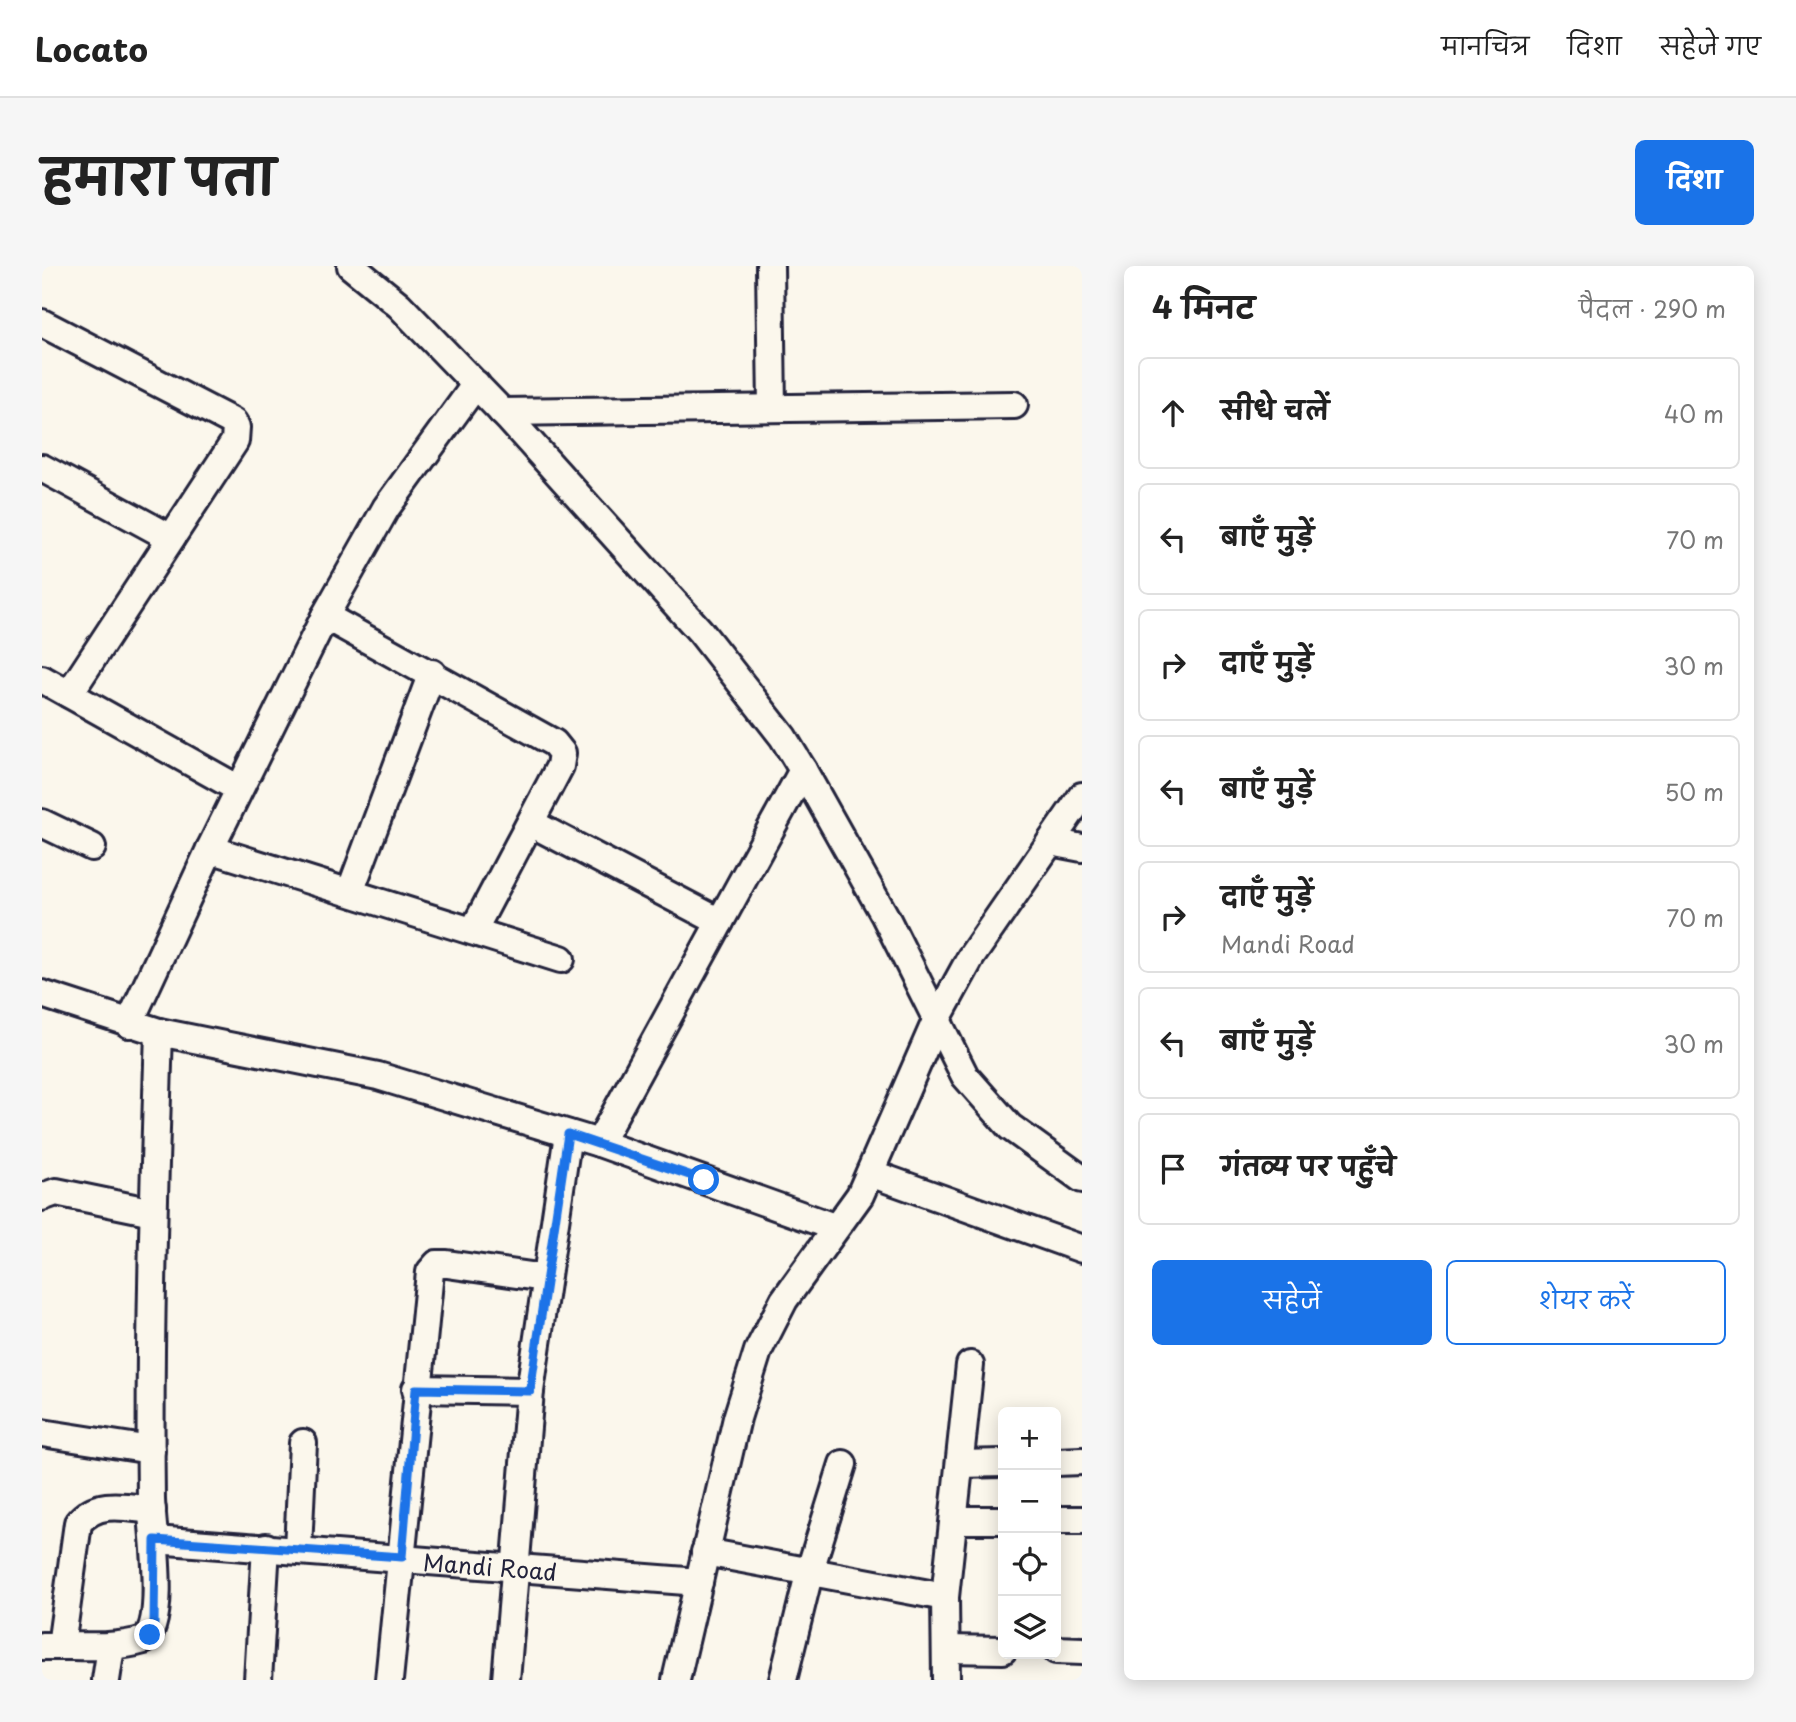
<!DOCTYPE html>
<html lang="hi">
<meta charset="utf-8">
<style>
:root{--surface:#fff;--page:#f6f6f6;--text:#222;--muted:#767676;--line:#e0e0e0;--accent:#1a73e8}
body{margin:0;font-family:"Playpen Sans","Playpen Sans Deva",sans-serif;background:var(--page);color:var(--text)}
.controls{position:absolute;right:21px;bottom:21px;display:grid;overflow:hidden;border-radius:10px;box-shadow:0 4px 18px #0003}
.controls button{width:63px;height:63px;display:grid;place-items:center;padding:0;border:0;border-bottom:2px solid var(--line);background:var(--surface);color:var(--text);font:35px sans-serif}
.stop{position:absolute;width:21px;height:21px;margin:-16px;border:5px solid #1a73e8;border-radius:50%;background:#fff}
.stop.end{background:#1a73e8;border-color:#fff;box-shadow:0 2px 7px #0008}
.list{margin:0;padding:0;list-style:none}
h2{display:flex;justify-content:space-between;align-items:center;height:91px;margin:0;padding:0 28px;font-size:30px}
h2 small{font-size:23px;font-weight:400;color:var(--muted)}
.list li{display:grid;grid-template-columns:46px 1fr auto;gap:21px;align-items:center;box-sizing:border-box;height:112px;margin:0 14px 14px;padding:0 14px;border:2px solid var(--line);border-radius:10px}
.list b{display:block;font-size:26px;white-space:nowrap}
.list p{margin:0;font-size:23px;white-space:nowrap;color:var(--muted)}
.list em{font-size:23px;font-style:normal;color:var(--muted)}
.actions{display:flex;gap:14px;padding:21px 28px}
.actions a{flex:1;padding:16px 0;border:2px solid var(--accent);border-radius:10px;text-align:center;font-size:24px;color:var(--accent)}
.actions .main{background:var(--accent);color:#fff}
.icon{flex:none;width:38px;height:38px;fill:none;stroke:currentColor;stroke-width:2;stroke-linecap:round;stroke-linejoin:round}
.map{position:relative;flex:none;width:1040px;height:1414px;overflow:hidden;border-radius:10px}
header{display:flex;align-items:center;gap:42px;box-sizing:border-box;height:98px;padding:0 35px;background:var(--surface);border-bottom:2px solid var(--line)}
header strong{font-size:33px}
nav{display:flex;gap:38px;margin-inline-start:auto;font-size:24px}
.intro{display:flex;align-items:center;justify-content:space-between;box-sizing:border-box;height:168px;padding:0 42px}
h1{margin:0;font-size:49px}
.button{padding:18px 32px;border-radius:10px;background:var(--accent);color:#fff;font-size:24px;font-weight:700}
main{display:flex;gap:42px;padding:0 42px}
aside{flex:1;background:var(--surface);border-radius:10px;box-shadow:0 4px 18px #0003}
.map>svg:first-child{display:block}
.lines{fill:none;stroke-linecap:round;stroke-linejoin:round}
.minor-casing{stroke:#22223b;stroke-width:32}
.minor{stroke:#fbf7ec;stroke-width:26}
.route{stroke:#1a73e8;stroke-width:9}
.labels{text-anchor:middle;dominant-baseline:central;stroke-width:6;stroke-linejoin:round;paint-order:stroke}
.street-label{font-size:23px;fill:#22223b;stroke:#fbf7ec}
</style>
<header>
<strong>Locato</strong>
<nav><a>मानचित्र</a><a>दिशा</a><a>सहेजे गए</a></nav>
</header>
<div class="intro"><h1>हमारा पता</h1><a class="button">दिशा</a></div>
<main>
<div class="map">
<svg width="1040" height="1414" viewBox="0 0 1040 1414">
<rect width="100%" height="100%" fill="#fbf7ec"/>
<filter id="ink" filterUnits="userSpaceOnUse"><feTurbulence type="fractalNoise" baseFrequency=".0143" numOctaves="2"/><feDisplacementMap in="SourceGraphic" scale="14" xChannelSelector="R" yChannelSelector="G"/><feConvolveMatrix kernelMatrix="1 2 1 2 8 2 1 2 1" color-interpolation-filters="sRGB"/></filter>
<g filter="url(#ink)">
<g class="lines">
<g class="minor-casing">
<g id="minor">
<path d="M309,0L357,39L468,154L658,365L741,471L761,504L843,650L923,810L968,861L1040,913"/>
<path d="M728,0L730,142"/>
<path d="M0,57L191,156L194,161L193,175L27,428"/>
<path d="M460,146L972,139"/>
<path d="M0,202L129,272"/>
<path d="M283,350L512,477L520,487L518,500L431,665"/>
<path d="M0,413L197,523"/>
<path d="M0,557L50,581"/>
<path d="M489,557L678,656"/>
<path d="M1009,576L1040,582"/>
<path d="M168,583L519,693"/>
<path d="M308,626L390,407"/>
<path d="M0,728L117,766L336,810L557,877L792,961"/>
<path d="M87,758L168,583L283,350L344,242L434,118"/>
<path d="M557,877L761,504"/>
<path d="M828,907L1040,983"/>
<path d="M0,931L14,926L111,946"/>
<path d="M374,1123L488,1125"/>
<path d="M0,1167L109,1184"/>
<path d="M1014,1196L1040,1195"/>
<path d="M918,1198L961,1197"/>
<path d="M912,1254H961"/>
<path d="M1014,1254H1040"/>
<path id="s1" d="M113,1274L657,1316"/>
<path d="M256,1283L261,1177"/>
<path d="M663,1286L903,1331"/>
<path d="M0,1380C35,1379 68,1384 102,1374C125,1355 110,1264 109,1234C107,1078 112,922 117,766"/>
<path d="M19,1380L36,1257C55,1233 83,1241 110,1244"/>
<path d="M905,1383L961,1384"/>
<path d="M1014,1384L1040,1385"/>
<path d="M64,1414L69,1381"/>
<path d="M216,1414L224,1281"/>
<path d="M347,1414L388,1006L395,998H405L503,1012"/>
<path d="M464,1414L488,1125L526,868"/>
<path d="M634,1414L695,1152L716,1085L742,1034L818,929L894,755L929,691L1040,530"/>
<path d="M741,1414L768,1304L801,1198"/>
<path d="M904,1414L903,1331L928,1099"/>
</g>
</g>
<use href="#minor" class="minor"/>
</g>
</g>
<g class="lines" filter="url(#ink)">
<path class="route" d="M108,1369L112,1358L113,1274L360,1291L374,1123L488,1125L526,868L662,914"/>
</g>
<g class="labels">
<g class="street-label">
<text stroke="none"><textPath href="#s1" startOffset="336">Mandi Road</textPath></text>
</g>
</g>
</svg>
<div class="controls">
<button>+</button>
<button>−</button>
<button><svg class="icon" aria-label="locate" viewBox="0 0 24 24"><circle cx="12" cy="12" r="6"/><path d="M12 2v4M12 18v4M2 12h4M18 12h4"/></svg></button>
<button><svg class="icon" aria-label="layers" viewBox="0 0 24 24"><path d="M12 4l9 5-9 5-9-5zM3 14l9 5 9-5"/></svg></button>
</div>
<div class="stop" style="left:662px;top:914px"></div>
<div class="stop end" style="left:108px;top:1369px"></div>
</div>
<aside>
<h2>4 मिनट<small>पैदल · 290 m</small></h2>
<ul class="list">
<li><svg class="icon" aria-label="ahead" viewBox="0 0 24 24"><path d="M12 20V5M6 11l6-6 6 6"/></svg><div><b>सीधे चलें</b></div><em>40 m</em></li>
<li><svg class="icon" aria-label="left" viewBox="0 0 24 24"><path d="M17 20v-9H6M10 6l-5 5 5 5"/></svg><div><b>बाएँ मुड़ें</b></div><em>70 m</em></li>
<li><svg class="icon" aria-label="right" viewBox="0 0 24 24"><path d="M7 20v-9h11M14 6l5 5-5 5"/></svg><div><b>दाएँ मुड़ें</b></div><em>30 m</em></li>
<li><svg class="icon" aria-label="left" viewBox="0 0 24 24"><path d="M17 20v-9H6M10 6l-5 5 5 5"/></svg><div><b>बाएँ मुड़ें</b></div><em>50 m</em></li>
<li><svg class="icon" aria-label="right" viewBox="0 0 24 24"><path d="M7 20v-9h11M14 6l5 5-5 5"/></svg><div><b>दाएँ मुड़ें</b><p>Mandi Road</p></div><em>70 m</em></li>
<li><svg class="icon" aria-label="left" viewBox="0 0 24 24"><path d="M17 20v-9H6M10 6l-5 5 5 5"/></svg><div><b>बाएँ मुड़ें</b></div><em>30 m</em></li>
<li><svg class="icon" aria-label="arrive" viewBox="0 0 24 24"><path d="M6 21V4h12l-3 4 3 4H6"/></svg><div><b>गंतव्य पर पहुँचे</b></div></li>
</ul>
<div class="actions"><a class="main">सहेजें</a><a>शेयर करें</a></div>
</aside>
</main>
